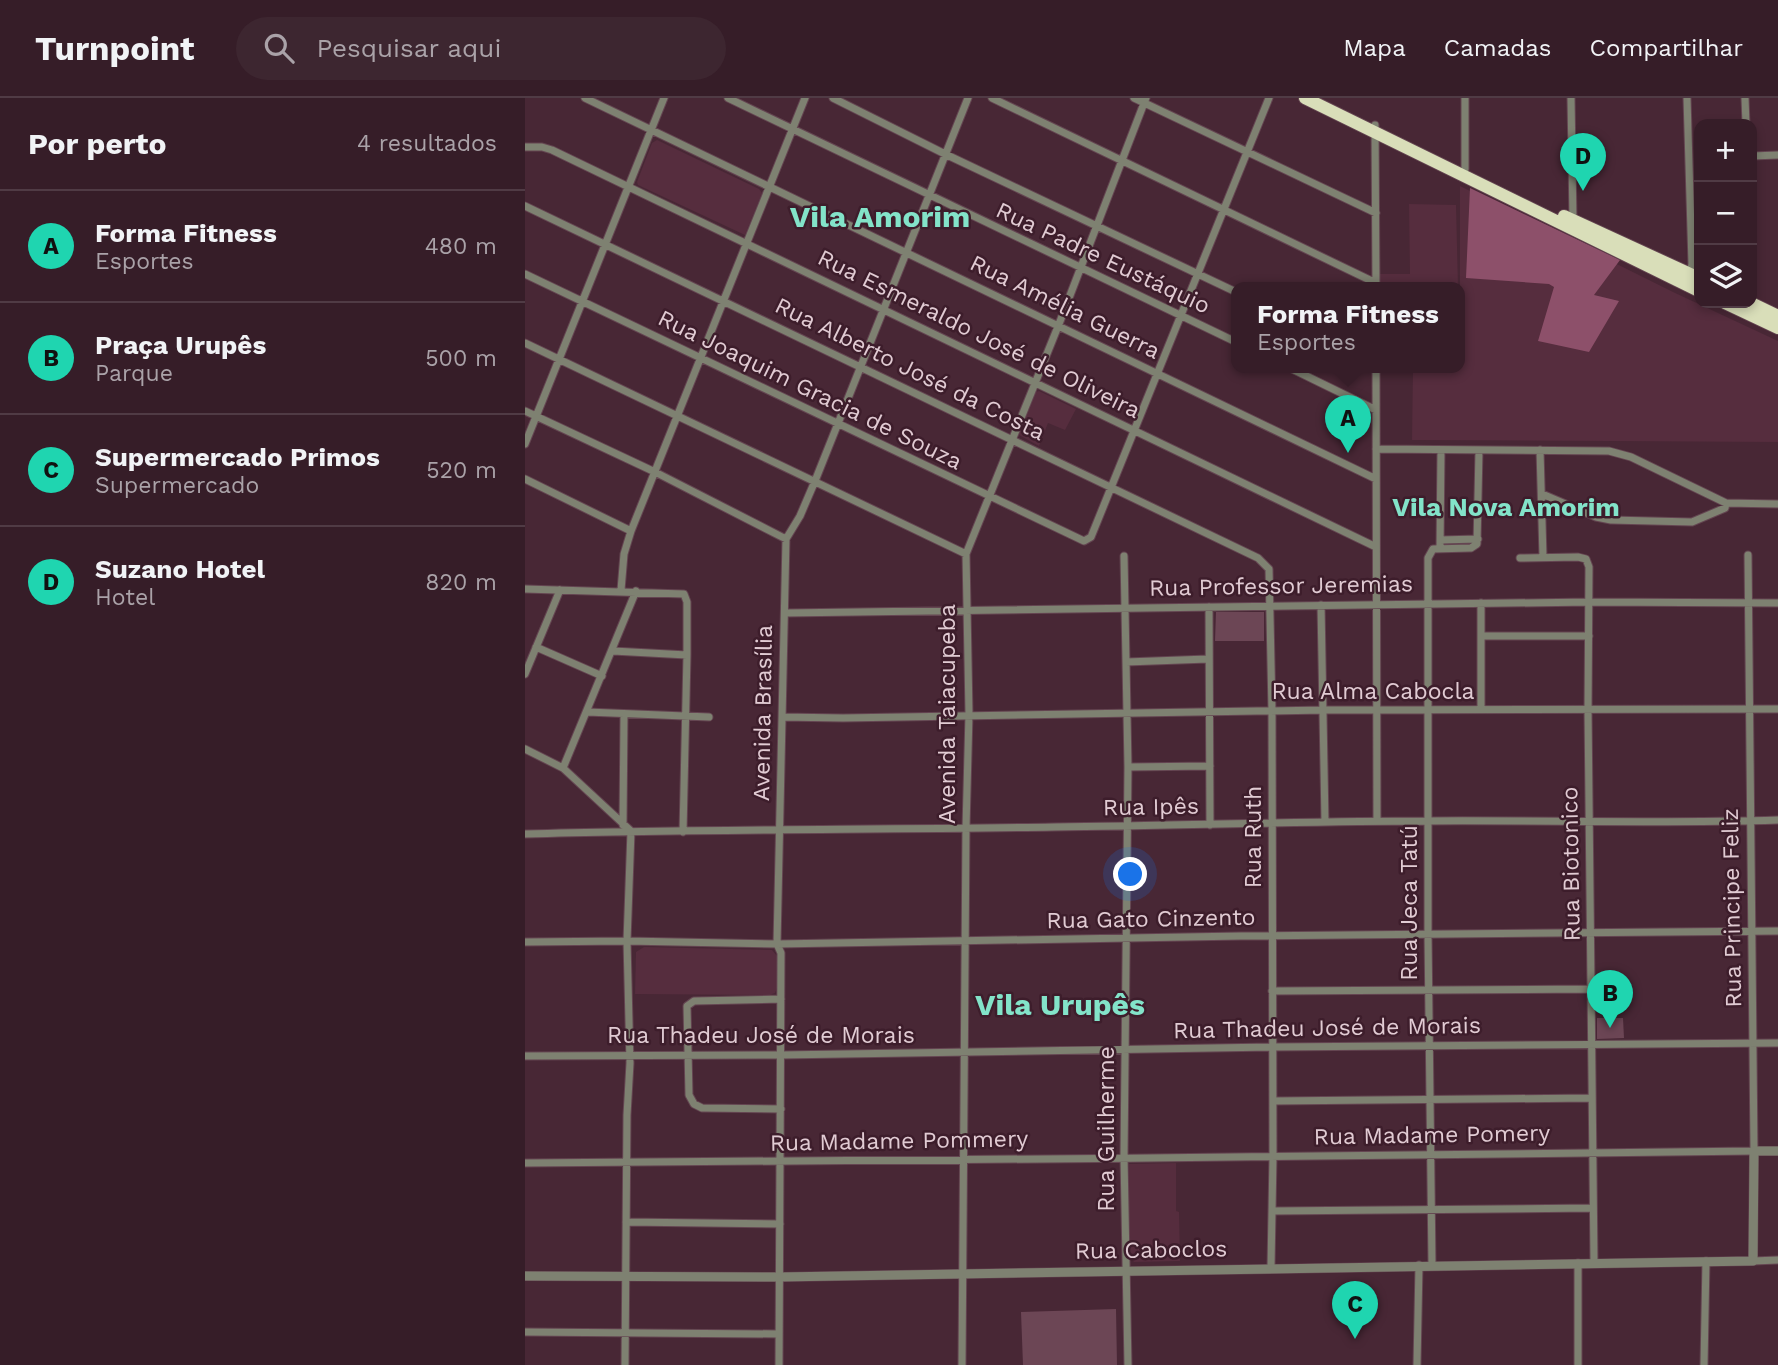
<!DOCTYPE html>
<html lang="pt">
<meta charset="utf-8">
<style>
:root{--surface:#361d28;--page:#3d2630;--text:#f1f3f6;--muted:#aaa2a8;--line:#503b45;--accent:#1fd5b0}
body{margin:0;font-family:"Work Sans",sans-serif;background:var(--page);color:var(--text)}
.controls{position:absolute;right:21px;top:21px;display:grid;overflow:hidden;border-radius:14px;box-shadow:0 4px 10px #0003}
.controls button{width:63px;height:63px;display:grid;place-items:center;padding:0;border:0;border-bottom:2px solid var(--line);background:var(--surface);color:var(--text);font:35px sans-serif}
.you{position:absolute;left:606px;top:777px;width:24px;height:24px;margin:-18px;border:5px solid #fff;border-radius:50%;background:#1a73e8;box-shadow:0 0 0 10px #1a73e833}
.badge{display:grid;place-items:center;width:46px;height:46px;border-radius:50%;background:var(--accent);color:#111;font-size:23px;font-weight:700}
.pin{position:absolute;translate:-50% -58px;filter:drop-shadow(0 2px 4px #0008)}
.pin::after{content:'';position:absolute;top:37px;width:24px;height:21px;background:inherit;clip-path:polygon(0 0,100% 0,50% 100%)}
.popup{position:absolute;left:706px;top:184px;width:234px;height:91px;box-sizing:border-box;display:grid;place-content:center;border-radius:14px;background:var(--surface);filter:drop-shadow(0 2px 5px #0005);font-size:23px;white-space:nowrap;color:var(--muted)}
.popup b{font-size:26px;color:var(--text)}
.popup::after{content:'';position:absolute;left:50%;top:100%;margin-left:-14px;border:14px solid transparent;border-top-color:var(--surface)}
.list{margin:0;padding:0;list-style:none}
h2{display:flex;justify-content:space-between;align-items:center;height:91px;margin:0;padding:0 28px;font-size:30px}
h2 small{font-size:23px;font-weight:400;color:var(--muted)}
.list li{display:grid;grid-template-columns:46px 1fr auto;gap:21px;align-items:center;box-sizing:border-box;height:112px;padding:0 28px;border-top:2px solid var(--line)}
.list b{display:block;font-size:26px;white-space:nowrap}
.list p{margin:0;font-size:23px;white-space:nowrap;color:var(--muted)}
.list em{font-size:23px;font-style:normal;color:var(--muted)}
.icon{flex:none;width:38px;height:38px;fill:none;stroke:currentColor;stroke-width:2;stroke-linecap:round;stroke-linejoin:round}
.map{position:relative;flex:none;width:1253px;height:1267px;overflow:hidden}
header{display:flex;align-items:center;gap:42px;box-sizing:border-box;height:98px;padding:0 35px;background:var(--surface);border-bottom:2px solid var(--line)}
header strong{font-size:33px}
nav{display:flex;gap:38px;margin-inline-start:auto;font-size:24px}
.search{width:490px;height:63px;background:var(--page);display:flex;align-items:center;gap:18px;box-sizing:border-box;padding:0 24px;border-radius:38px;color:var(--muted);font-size:26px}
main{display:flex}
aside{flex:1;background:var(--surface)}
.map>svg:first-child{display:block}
.built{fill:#562d3e}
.green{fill:#6c4655}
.forest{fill:#8d506a}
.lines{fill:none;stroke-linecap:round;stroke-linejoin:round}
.minor-casing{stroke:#644551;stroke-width:9}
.tertiary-casing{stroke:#644551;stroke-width:10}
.trunk-casing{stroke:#644551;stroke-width:14}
.minor{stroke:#7e8171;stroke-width:7}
.tertiary{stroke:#7e8171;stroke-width:9}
.trunk{stroke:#d9deb9;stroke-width:12}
.labels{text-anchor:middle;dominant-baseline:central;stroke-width:5;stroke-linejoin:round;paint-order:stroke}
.street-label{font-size:23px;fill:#e1cbd3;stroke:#3d1d2b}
.quarter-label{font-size:26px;font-weight:bold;fill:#83e3c9;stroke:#3d1d2b}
.district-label{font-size:30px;font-weight:bold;fill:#83e3c9;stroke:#3d1d2b}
</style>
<header>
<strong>Turnpoint</strong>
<div class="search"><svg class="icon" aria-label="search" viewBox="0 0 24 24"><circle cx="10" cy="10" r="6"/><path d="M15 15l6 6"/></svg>Pesquisar aqui</div>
<nav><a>Mapa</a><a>Camadas</a><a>Compartilhar</a></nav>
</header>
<main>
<aside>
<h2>Por perto<small>4 resultados</small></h2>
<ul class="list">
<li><span class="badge">A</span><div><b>Forma Fitness</b><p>Esportes</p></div><em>480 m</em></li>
<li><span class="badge">B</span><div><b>Praça Urupês</b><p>Parque</p></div><em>500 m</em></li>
<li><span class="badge">C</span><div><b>Supermercado Primos</b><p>Supermercado</p></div><em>520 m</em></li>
<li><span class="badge">D</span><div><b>Suzano Hotel</b><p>Hotel</p></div><em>820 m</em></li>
</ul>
</aside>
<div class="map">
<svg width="1253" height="1267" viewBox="0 0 1253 1267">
<rect width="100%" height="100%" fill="#482735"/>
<path class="built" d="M132,42L234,91L237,95L220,137L113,87L112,84L127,45Z
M935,88L1148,194L1253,243V344L887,342L888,269H935Z
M884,106L931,107L933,189H855V176H885Z
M514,293L551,311L540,332L523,325L514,348L494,337L511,294Z
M119,849L247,852L252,858V890L250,895L245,897L110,896L111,854Z
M651,1065V1113L654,1114L655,1163L609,1164L604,1158V1066Z"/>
<path class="green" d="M691,514H739V543H690Z
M1072,920H1098L1099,940L1072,941Z
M591,1211L592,1267H498L496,1214Z"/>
<path class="forest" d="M945,90L1095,162L1069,197L1094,203L1064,254L1013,243L1029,189L1024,186L941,180Z"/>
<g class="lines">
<g class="minor-casing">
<path id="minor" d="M60,0L851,381
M203,0L711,244
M308,0L420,56L711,194
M467,0L851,185
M609,0L851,115
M1046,0L1048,122
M1162,0L1167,166L1165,177
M1220,0L1221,26
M850,27L851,188
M0,49H17L27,52L851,449
M1227,58L1253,57
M940,71V0
M0,108L733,460L744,471L747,613L748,1058L746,1169
M0,176L559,443L566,439L744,0
M0,245L441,456
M763,269L851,312
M851,269L852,723
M0,313L130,374L261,441
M0,346L139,0
M851,351L1084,353L1106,359L1201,405L1253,406
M1015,352L1018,459
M0,381L106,433
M1017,396L1071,419L1086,422L1167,424L1200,410L1201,405
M915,442L953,441
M915,450L916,352
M599,458L603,669L599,1059L603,1267
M995,460L1053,459L1061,461L1064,469L1063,612L1069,1164
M0,491L159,496L162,504V557L158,734
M96,492L99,456L106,433L280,0
M796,507L800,724
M684,509L685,727
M260,515L1065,504L1253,505
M956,538H1064
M11,549L77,578
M88,553L162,557
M601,564L683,561
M0,576L35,492
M956,611V505
M62,614L184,619
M257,619L318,620L799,612L1253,611
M0,651L38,670L106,733L102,843L105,965L102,1017L100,1267
M603,669L685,668
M38,670L111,493
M98,727L99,616
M0,736C176,731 353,732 529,729C653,728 777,723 900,723C1018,722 1135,726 1253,722
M0,844L102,843L252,846L716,838L1253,833
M747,893L1067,891
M256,901L169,903L162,908L164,997L169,1006L177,1010L256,1011
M0,958L256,957L748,949L1253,945
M748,1003L1067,1000
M0,1065C410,1064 819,1057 1229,1053L1223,457
M747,1113L1068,1110
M101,1124L255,1126
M1228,1163L1253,1162
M907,1167L903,837V460L908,451L946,450L952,446L954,352
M0,1234L254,1236
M254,1267L256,855L252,846L261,441L275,418L290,383L443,0
M437,1267L441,730L444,616L441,456L534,226L621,0
M892,1267L894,1167
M1053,1267V1165
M1179,1267L1181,1163"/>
</g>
<g class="tertiary-casing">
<path id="tertiary" d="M0,1178L255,1179L1228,1163L1229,1053H1253"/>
</g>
<g class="trunk-casing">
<path id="trunk" d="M780,0L1174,193
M1039,118L1174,180
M1200,205L1253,230
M1226,205L1253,218"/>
</g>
<use href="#minor" class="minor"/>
<use href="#tertiary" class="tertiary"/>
<use href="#trunk" class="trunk"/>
</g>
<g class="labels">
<g class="street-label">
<text transform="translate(578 160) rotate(25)">Rua Padre Eustáquio</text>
<text transform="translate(540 209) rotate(26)">Rua Amélia Guerra</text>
<text transform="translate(454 236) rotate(26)">Rua Esmeraldo José de Oliveira</text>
<text transform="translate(385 271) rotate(26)">Rua Alberto José da Costa</text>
<text transform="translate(285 292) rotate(26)">Rua Joaquim Gracia de Souza</text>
<text transform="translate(756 488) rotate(-1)">Rua Professor Jeremias</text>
<text x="848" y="593">Rua Alma Cabocla</text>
<text transform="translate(238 615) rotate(-89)">Avenida Brasília</text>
<text transform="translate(422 616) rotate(-90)">Avenida Taiacupeba</text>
<text transform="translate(626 709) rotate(-1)">Rua Ipês</text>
<text transform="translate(728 739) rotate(-90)">Rua Ruth</text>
<text transform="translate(1046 766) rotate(-91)">Rua Biotonico</text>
<text transform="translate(884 805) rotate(-90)">Rua Jeca Tatú</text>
<text transform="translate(1207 810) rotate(-91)">Rua Principe Feliz</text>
<text transform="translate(626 821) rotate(-1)">Rua Gato Cinzento</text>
<text transform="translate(802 930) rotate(-1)">Rua Thadeu José de Morais</text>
<text x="236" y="937">Rua Thadeu José de Morais</text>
<text transform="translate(581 1031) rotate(-90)">Rua Guilherme</text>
<text transform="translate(907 1037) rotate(-1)">Rua Madame Pomery</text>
<text transform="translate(374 1043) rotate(-1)">Rua Madame Pommery</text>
<text transform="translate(626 1152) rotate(-1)">Rua Caboclos</text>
</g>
<g class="quarter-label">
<text x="981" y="409">Vila Nova Amorim</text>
</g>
<g class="district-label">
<text x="355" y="118">Vila Amorim</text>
<text x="535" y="906">Vila Urupês</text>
</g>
</g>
</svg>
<div class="controls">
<button>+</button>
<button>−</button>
<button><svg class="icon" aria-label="layers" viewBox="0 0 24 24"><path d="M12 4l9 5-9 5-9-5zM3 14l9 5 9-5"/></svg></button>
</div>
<div class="you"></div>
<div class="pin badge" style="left:823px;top:355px">A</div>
<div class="popup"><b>Forma Fitness</b>Esportes</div>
<div class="pin badge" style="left:1085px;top:930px">B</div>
<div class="pin badge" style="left:830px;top:1241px">C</div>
<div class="pin badge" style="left:1058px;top:93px">D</div>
</div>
</main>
